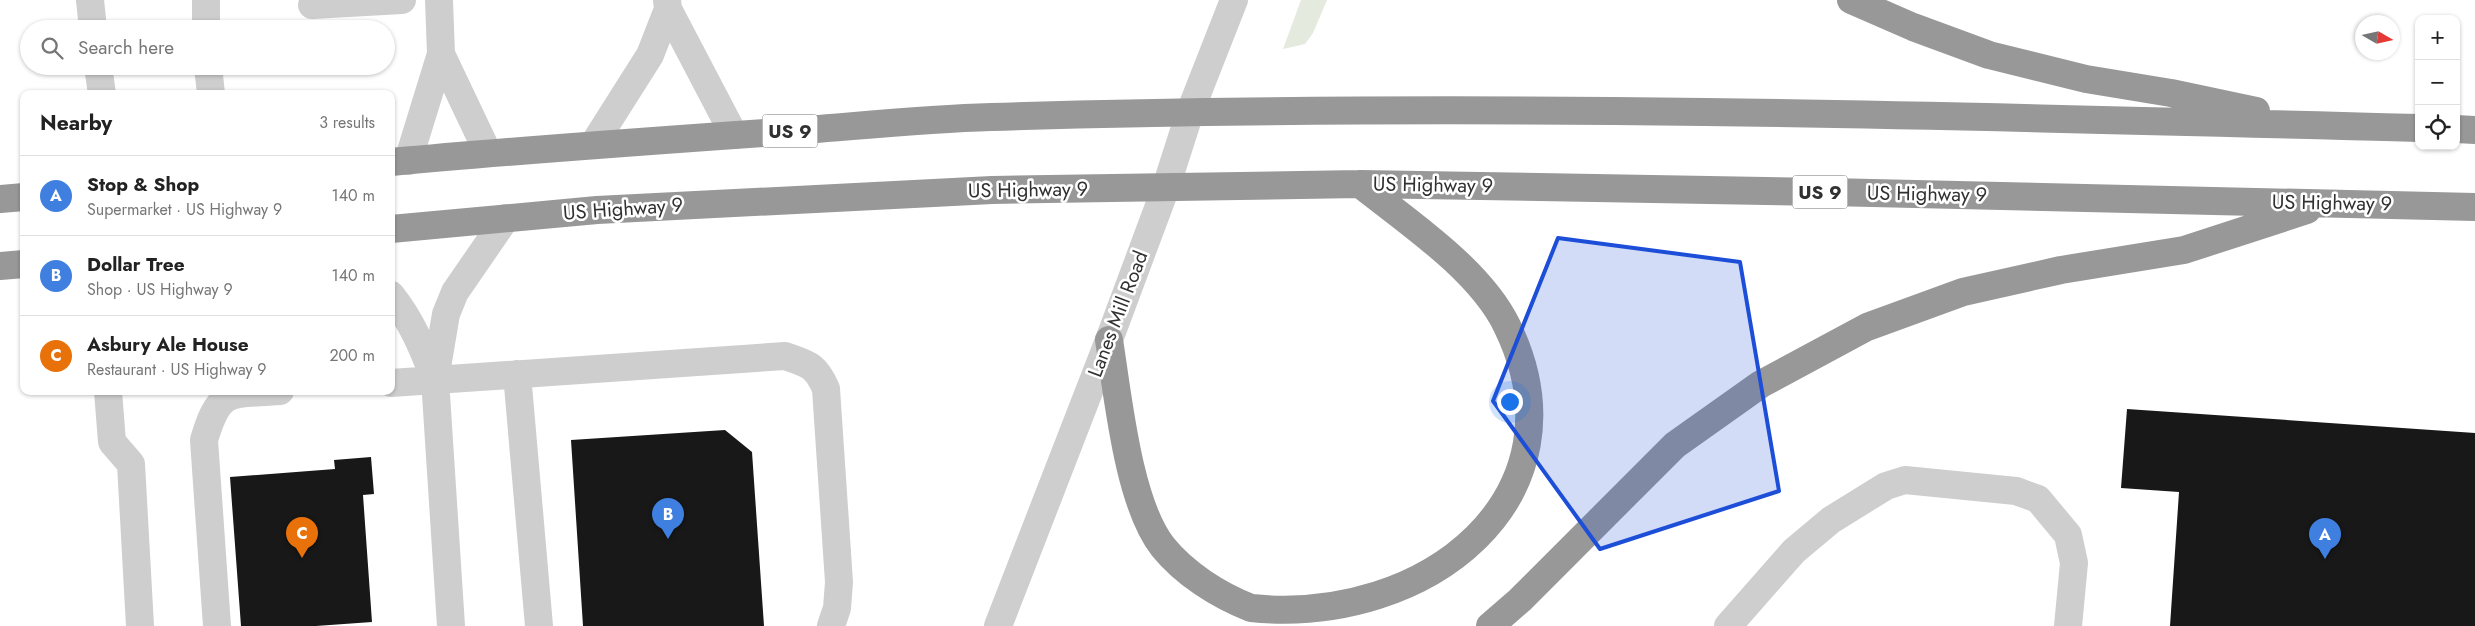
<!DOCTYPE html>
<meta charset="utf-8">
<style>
:root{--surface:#fff;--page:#f2f2f2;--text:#222;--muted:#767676;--line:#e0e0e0;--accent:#1a73e8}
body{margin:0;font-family:Jost,sans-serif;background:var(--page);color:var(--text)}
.controls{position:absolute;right:15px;top:15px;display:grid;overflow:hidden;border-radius:10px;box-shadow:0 1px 4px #0004}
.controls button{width:45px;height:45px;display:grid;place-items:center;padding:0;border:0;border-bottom:1px solid var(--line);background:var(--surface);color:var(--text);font:25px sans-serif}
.compass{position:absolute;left:2355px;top:15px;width:45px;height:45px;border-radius:50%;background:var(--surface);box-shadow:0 1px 4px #0004;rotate:99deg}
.you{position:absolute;left:1509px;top:401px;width:18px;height:18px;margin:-12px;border:4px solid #fff;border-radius:50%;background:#1a73e8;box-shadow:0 0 0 8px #1a73e833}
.badge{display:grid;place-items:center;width:32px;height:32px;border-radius:50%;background:var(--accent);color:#fff;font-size:16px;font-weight:700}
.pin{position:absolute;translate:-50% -41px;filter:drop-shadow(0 1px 2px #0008)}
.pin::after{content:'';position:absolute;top:26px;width:18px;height:15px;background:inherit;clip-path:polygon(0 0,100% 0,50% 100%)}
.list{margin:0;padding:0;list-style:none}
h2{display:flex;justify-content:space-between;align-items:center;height:65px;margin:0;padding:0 20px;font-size:21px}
h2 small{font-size:16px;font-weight:400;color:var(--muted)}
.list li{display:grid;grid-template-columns:32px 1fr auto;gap:15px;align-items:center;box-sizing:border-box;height:80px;padding:0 20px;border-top:1px solid var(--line)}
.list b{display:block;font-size:19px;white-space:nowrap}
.list p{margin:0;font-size:16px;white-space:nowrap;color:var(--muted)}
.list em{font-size:16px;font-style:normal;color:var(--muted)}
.icon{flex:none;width:28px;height:28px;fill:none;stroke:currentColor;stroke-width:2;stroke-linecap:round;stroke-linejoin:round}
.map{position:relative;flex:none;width:2475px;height:626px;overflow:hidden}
.search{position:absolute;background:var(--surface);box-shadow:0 1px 4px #0004;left:20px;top:20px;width:375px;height:55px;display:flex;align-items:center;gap:12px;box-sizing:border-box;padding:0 18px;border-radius:28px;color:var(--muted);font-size:19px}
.panel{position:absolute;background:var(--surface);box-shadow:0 1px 4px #0004;left:20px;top:90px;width:375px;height:305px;border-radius:10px}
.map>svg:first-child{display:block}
.green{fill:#e4eadd}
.building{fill:#181818}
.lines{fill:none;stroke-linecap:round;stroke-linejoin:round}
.minor{stroke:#cecece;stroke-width:28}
.highway{stroke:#989898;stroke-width:28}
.marked{fill:#1d4ed8;fill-opacity:0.2;stroke:#1d4ed8;stroke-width:4;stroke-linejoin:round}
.labels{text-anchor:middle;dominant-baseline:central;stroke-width:5;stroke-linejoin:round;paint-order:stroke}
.shield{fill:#fff;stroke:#6f6f6f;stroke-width:1}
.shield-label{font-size:19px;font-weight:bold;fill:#313131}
.street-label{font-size:20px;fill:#313131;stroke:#fff}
</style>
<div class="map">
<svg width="2475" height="626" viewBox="0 0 2475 626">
<rect width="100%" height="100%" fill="#fff"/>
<path class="green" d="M1301,0H1327L1313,33L1305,44L1283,49Z"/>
<path class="building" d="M2127,409L2475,433V626H2170L2179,492L2121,488Z
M725,430L752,452L764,626H583L571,440Z
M371,457L374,494L363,495L372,622L316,626H241L230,477L335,469L334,460Z"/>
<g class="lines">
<path class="minor" d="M90,0L93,29
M439,0L441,54
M667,0L668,9L734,135
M312,5L402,0
M206,29V0
M98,66L102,94
M208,66L211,94
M593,145L650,55L668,9
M408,161L441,54L488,153
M391,295C411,320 423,348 434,378
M517,374L539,626
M391,383L785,356C808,364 816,365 826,389L839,582L837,608L831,626
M108,391L112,442L131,464L140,626
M217,626L204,440C220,386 230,395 280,391
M451,626L435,379L446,314L455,292L506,218
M998,626L1109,340L1166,187L1190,112L1234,0
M1728,626L1794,551L1831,520L1886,486L1905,480L2016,491L2038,499L2068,535L2074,563L2068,626"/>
<path class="highway" d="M1851,0L1913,27L1989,55L2086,79L2171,93L2256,111
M2456,129L2475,130
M391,162C520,150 649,141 778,132C849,127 920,119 991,117C1467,102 1943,115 2419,128
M0,199L24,197
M391,229L597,210L992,190L1360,184L1829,192L2475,207
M0,266L24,264
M1109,340C1118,396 1128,503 1163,547C1185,574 1218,595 1251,608C1427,626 1590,496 1507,326C1480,270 1408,222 1360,184
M1490,626L1520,600L1675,445L1761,384L1867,327L1963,292L2061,270L2184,250L2307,210"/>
</g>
<path class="marked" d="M1558,238L1740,262L1779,491L1600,549L1493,401Z"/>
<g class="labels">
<g class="shield">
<rect x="762.5" y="114.5" width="55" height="33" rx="4"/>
<rect x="1792.5" y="175.5" width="55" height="33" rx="4"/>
</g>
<g class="shield-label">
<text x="790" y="131">US 9</text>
<text x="1820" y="192">US 9</text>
</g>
<g class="street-label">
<text transform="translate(1433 185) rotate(1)">US Highway 9</text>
<text transform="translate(1028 190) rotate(-1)">US Highway 9</text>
<text transform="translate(1927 194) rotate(1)">US Highway 9</text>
<text transform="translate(2332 203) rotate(1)">US Highway 9</text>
<text transform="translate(623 209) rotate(-4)">US Highway 9</text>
<text transform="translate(1118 314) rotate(-69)">Lanes Mill Road</text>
</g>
</g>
</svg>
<div class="controls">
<button>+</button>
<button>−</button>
<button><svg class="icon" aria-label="locate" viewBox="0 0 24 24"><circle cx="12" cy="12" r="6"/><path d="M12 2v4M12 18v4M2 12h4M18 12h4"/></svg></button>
</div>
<svg class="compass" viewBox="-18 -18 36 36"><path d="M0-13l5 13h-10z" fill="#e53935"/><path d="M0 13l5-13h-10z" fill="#767676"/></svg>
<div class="you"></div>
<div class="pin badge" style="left:2325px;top:559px;background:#3f7fe0">A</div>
<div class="pin badge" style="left:668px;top:539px;background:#3f7fe0">B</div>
<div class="pin badge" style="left:302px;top:558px;background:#e8710a">C</div>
<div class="search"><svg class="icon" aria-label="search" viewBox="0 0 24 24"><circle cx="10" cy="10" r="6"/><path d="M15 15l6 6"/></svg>Search here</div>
<section class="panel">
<h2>Nearby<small>3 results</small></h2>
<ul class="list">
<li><span class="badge" style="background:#3f7fe0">A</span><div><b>Stop &amp; Shop</b><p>Supermarket · US Highway 9</p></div><em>140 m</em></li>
<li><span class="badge" style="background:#3f7fe0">B</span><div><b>Dollar Tree</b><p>Shop · US Highway 9</p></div><em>140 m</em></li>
<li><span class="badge" style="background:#e8710a">C</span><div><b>Asbury Ale House</b><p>Restaurant · US Highway 9</p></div><em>200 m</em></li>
</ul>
</section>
</div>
